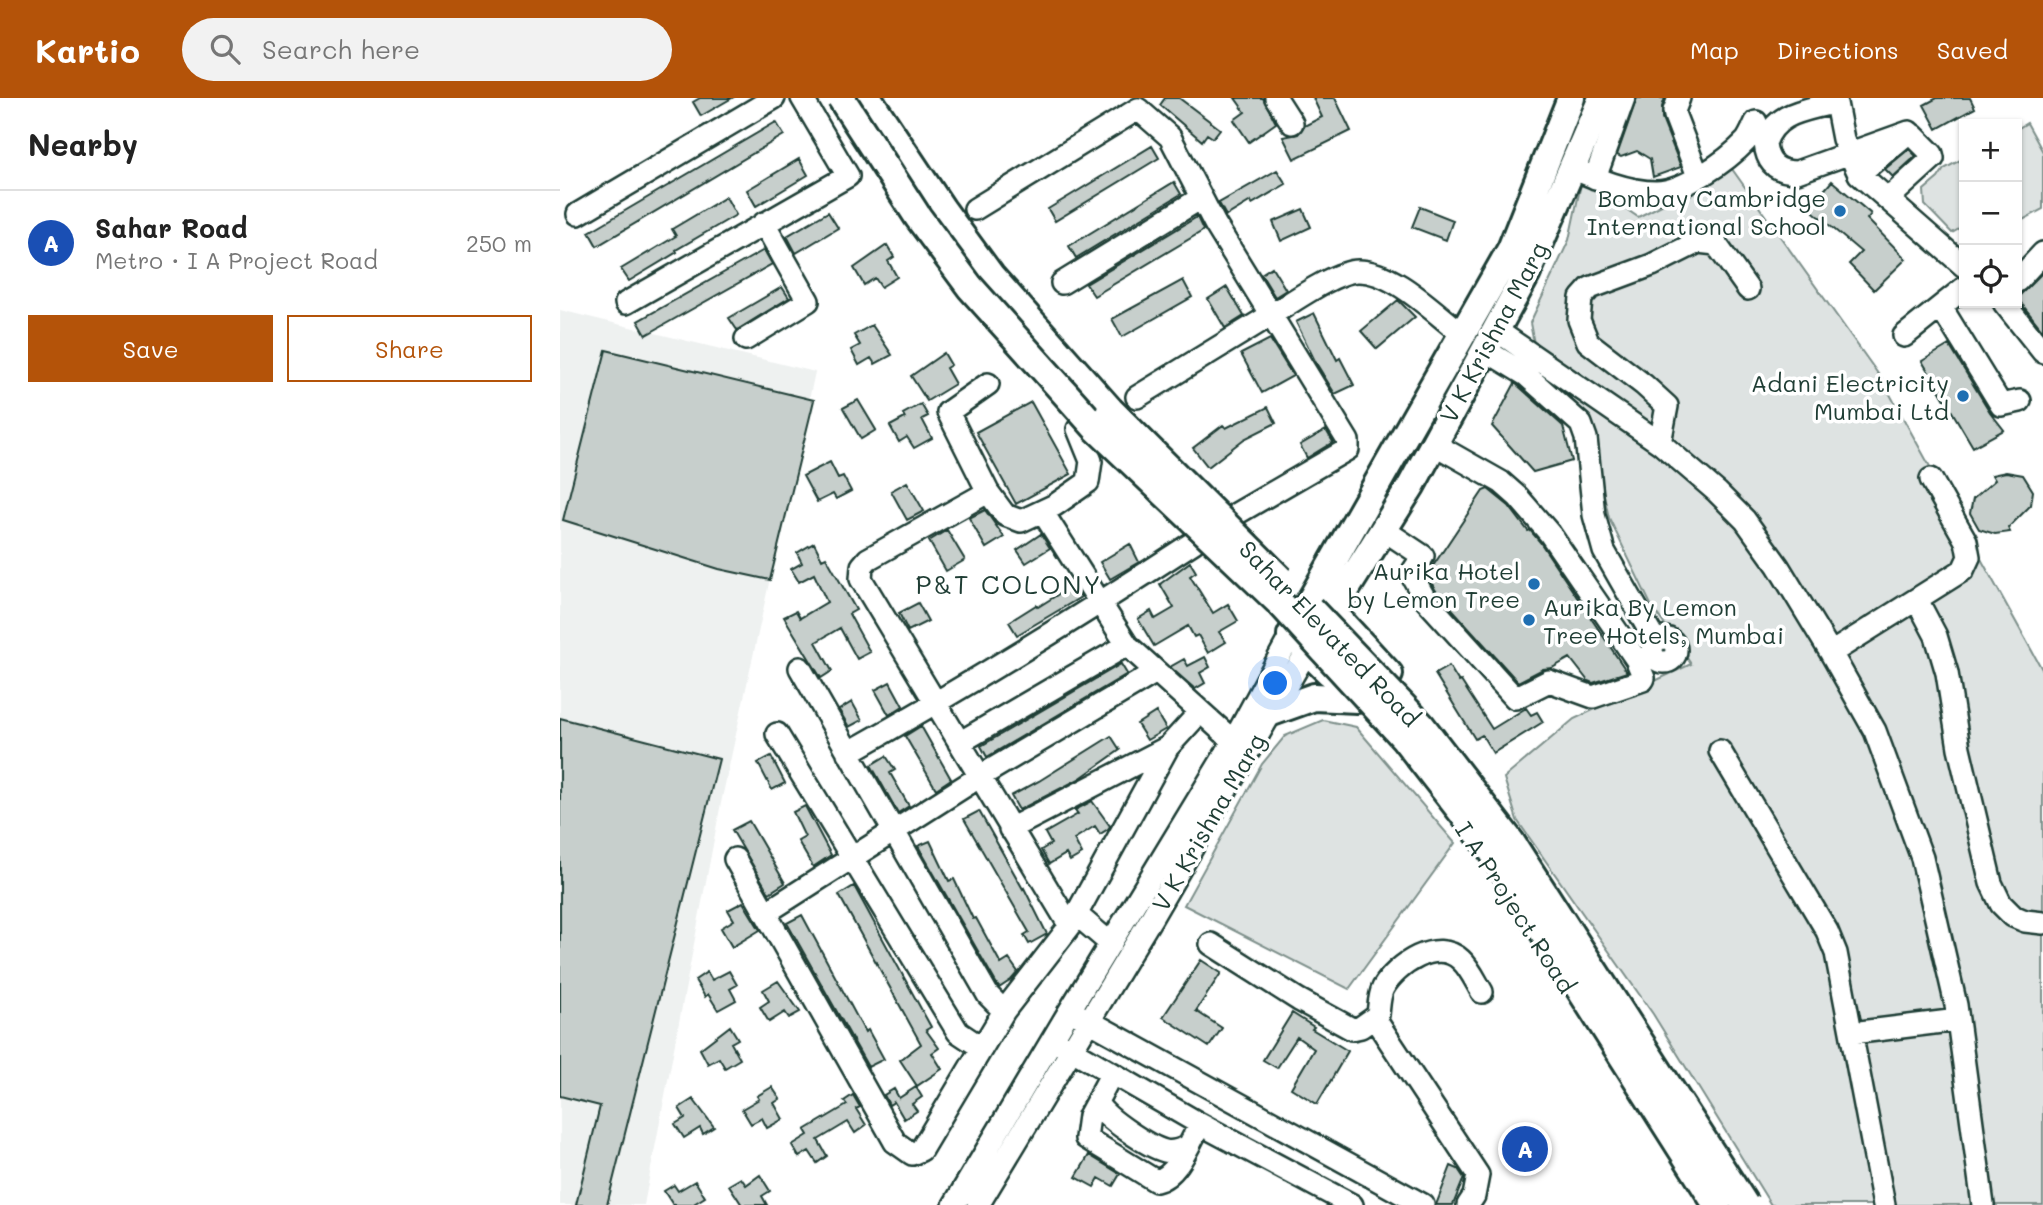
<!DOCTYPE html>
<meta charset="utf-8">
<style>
:root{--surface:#fff;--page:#f2f2f2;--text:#222;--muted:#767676;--line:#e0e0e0;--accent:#b45309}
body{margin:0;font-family:Mali,sans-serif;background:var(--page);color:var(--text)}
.controls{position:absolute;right:21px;top:21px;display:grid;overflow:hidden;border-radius:0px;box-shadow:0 2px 5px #0004}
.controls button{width:63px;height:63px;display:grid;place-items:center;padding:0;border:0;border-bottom:2px solid var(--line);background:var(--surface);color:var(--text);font:35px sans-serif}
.you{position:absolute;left:716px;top:586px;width:24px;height:24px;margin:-18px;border:5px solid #fff;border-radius:50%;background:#1a73e8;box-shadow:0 0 0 10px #1a73e833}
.badge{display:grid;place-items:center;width:46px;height:46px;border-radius:50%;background:var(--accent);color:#fff;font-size:23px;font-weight:700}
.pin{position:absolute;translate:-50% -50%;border:4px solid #fff;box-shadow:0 2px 7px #0006}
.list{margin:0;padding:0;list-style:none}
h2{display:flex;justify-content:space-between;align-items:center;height:91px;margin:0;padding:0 28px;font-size:30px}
h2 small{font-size:23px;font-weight:400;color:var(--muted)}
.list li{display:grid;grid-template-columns:46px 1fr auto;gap:21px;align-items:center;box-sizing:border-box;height:105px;padding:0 28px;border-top:2px solid var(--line)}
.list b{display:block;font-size:26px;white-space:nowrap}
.list p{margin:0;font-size:23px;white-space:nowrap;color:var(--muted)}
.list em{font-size:23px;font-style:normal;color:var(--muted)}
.actions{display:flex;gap:14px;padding:21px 28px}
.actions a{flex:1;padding:16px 0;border:2px solid var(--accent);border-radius:0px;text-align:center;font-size:24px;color:var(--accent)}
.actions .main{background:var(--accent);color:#fff}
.icon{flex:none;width:38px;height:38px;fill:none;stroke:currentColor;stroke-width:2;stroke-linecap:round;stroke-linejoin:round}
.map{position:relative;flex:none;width:1483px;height:1107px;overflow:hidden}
header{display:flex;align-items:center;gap:42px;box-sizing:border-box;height:98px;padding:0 35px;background:var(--accent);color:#fff}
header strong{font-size:33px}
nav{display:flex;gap:38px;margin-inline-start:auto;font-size:24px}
.search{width:490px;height:63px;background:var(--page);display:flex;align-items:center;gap:18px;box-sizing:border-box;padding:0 24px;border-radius:38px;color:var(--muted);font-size:26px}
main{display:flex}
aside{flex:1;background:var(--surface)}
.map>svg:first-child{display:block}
.built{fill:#eef1f0}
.green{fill:#dee3e2;stroke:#7e908b;stroke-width:2}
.building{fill:#c7cfcc;stroke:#1f3d34;stroke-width:2}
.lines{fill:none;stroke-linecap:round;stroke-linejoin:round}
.minor-casing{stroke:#1f3d34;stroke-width:26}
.major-casing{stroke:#1f3d34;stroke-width:32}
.minor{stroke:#fff;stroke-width:21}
.major{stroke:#fff;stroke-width:26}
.major-bridge-casing{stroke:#1f3d34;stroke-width:32;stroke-linecap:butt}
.major-bridge{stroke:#fff;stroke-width:26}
.poi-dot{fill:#1f6fb2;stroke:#fff;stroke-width:2.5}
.labels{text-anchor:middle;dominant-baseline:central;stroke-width:7;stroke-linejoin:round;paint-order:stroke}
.poi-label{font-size:24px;fill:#1f3d34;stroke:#fff;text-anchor:end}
.street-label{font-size:24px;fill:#1f3d34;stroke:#fff}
.neighbourhood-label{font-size:26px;letter-spacing:2px;fill:#1f3d34;stroke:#fff}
</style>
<header>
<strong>Kartio</strong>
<div class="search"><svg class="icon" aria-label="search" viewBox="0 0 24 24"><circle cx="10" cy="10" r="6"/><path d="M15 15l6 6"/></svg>Search here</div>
<nav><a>Map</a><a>Directions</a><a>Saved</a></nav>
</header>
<main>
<aside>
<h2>Nearby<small></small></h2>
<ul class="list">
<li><span class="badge" style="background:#1a4fb4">A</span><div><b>Sahar Road</b><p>Metro · I A Project Road</p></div><em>250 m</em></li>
</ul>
<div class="actions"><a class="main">Save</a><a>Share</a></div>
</aside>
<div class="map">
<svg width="1483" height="1107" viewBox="0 0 1483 1107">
<rect width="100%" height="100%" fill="#fff"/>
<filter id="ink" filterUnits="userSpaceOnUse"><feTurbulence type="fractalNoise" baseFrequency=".0143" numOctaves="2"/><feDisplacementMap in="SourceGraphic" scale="14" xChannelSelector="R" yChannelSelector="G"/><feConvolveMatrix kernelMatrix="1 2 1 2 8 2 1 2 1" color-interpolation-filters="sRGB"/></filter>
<g filter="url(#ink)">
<path class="built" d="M0,212L255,274L161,705L84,1107H0Z"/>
<path class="green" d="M1467,25L1483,54V111L1457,125V31Z
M1404,60V128L1392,135L1365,107L1364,92L1378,80L1384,71Z
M1172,71L1321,280L1483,573V1107H1211L1093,916L957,722L944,680L1014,621L1131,566L1091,507L1049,420L1029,328L966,277L975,251L970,225L1009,142L1022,81L1078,119Z
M763,622L796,629L895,745L789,891L624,807L702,666L725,638Z"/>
<path class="building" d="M140,0H172L141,18L133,4Z
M605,0H619L660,31L653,40L647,36L642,43L600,7Z
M675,0H703L716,25L689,44L674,22L685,14Z
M753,0H775L791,33L734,61L723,39L738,36L744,28L762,19Z
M1077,0H1105L1102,9V21L1121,69L1093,79L1090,61L1077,53L1061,59L1057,57Z
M1377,0H1410L1415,10L1377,31L1364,7Z
M216,24L224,37L37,148L29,134Z
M592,48L599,60L495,123L488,111Z
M1349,51L1356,58L1333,79L1325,71Z
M239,61L248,77L196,108L187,92Z
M717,72L726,86L692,106L691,103L666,118L659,105Z
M1272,83L1311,116L1307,121L1346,161L1314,192L1289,166L1301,154L1249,110Z
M614,84L621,96L516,160L509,148Z
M166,99L176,117L116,152L117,154L69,183L61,171L116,138L112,131Z
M860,109L893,122L886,142L852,129Z
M743,111L751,129L721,143L713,124Z
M268,114L278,130L236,155L227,138Z
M637,119L643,132L641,134L534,198L526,186Z
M327,147L334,159L328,163L337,179L321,189L315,180L304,187L294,170Z
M204,152L212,166L86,237L78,223Z
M712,169L726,192L715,199L701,176Z
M1483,174V233L1457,200Z
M623,182L632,199L562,239L552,221Z
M222,189L229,200L177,232L169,220Z
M667,189L684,218L665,230L648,201Z
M838,202L855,219L817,251L801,233Z
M754,215L777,262L780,260L794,287L775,296L756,265L736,224Z
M312,227L332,257L315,266L311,260L299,267L291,252L300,247L294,237Z
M710,241L733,278L702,295L681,256Z
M1389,247L1430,314L1444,332L1413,349L1362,263Z
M46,252L254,302L210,482L159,471L3,422Z
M384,255L391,267L386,270L395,286L367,303L351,278Z
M955,285L1003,328L1012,363L973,374L932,328Z
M298,302L316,332L301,341L283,310Z
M471,304L511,376L456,406L416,334Z
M361,306L368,318L362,321L372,340L354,350L347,339L339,344L330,328L345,320L343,316Z
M708,309L716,325L684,341L648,369L633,350L663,327L666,330Z
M766,332L773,344L747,360L740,347Z
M270,364L278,380L283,378L291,393L276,401L273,396L257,404L243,378Z
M1446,374L1463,377L1473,393L1471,407L1448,430L1450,434L1435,436L1419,431L1410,415L1413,401L1435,382L1432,377Z
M347,384L364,413L347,422L331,393Z
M928,391L949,408L968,433L970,432L980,444L1067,574L1033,585L1028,583L1010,560L992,570L983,571L958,584L876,493L867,477L923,393Z
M425,412L444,439L426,450L409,420Z
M387,432L405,462L386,473L369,443Z
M481,436L490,450L466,465L457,452Z
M254,445L262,461L266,459L296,512L289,516L310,554L297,561L280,530L256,544L272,573L261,580L224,519L236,513L240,520L267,504L254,476L239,484L231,471L242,465L237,455Z
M570,446L579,464L550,481L540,464Z
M630,464L636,474L630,478L653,515L668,506L678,523L659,534L666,544L648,555L638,537L634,539L628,528L594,548L578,521L591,513L595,521L614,510L600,486Z
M513,487L521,499L457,537L449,524L476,507L478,509Z
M358,505L368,523L348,533L339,515Z
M645,559L650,569L640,575L645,585L635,591L610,569L624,561L628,568Z
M561,566L567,576L427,659L421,648Z
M889,568L899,584L901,583L932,631L966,610L971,617L977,614L983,624L933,655L922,637L915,641L875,576Z
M330,584L343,608L329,617L315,592Z
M292,604L302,622L289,629L279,612Z
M596,614L606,631L587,642L577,626Z
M0,620L159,661L47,1107H16L40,1008L0,998Z
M361,628L391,681L376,691L345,638Z
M551,638L560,652L519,681L459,712L451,698L479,683Z
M211,658L225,685L212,692L198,665Z
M326,658L335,672L330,675L349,708L338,715L311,667Z
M532,703L550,728L548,731L540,736L535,728L514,741L522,756L510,763L506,756L489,766L481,752L491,746L485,735L518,716L515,712Z
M245,708L271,757L253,769L238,743L245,739L233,714Z
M419,713L463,791L464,790L487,836L469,846L464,837L469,834L404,721Z
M189,723L225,785L209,795L172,732Z
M370,743L389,783L394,781L413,821L416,820L441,866L449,861L458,874L451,882L439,890L358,748Z
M294,788L371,929L366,932L379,950L372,955L382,971L357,988L340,962L361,946L279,797Z
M183,804L200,832L172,849L161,830L174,822L168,812Z
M242,817L305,934L308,932L324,961L308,969L227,825Z
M641,862L661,875L636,913L662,930L649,949L603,919Z
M169,873L177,887L170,891L176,902L158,912L148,896L145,899L135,882L147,874L152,882Z
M218,883L240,914L229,920L225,914L209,924L200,909L209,903L203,892Z
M732,915L754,929L752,931L788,953L757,1006L731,990L754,951L737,939L717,970L703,962Z
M170,928L178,941L171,945L180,961L165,970L159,960L148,966L140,951Z
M212,989L220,1001L214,1005L223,1021L207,1030L202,1020L191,1026L182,1011L199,1001L197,998Z
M356,989L362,999L352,1006L357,1013L344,1021L334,1004L329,1007L324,997L334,991L339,1000Z
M293,997L300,1009L296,1011L306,1027L295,1035L288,1024L258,1042L267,1058L257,1065L249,1053L239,1059L232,1047L248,1037L245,1032L287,1007L284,1003Z
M133,1001L154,1029L143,1036L140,1030L124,1040L115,1026L125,1020L119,1010Z
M529,1057L560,1076L553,1088L539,1080L534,1089L516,1079Z
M891,1068L898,1071L904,1080L893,1107H876Z
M200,1077L210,1093L202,1098L207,1107H182L169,1087L181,1080L186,1087Z
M135,1083L145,1099L132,1107H113L104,1093L114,1087L118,1093Z"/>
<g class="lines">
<g class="minor-casing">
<path id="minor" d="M716,0L732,25
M1119,0L1114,13L1115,18L1138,78
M1275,0L1283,41L1299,76L1404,168
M1275,4C1246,13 1216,13 1205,45C1207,66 1217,74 1237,74L1349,34
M1012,70C1037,81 1068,94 1096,94C1123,94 1167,63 1186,43C1190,38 1193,30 1196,24
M1299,76L1347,36L1353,37L1372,56L1373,60L1328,101
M1035,80L1064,0
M415,111L578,11L610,39L655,126L711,217C731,205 775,173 798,173C835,173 875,216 904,237
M18,116L214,0
M1457,183L1483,155
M502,185L641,100
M66,205L288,78L242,0
M1444,205L1483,254
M1381,209L1441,307L1460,303
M936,232L1100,345L1157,394L1185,422L1218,468L1271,555L1315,633L1362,760L1396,907L1423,1107
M1344,238L1404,190
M186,241L248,203L204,125
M925,252L966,277L1021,326L1026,340L1034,417L1044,453L1096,544
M428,286L388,314L428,394L445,417L461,423L495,407L528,384L531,363L518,331
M577,299L711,217L788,343V351L676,416
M1100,345L1107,308L1084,287L1028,244L1019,222L1021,200L1030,190L1092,167L1138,144L1156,146L1188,191
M874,346L941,384L958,399L990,436L1076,561L1094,558
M428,394L308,461L302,468L301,481L510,828
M482,413L567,547
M824,432L863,458L851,476L865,501L955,600L989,583L1033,599L1083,582L1084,580L1076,561
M1357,502L1376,538L1387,575L1399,650L1431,785L1441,806L1453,818L1465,823L1483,825
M1092 552a12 12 0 1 1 24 0a12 12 0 1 1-24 0Z
M1271,555L1403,472L1409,459L1406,443L1371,381
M240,570L428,897L444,913
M217,636L398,934L422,950
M399,645L567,547L683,652
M1160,653L1267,833L1276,855L1324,1107
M288,655C406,589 521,518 634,444
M450,731L608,649L640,614
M175,761L335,1044L352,1056L361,1052L444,913L510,828L608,649
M207,814L419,679L596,574
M516,816L551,846
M651,846L739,902L792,931L801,929L818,917C819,909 819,898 823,890C836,867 877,839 901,862C910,870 916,884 922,894
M518,917L863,1107
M815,921L918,1077L914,1098L908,1107
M1292,935L1398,922
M500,945L640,1026L792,1107
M552,975L529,1018L526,1040L596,1083C618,1078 630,1044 640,1026
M537,1005C545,1020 589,1049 605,1053C613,1055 620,1052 627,1049
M394,1107L510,912L673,644L731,537
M418,1107L592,819L747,553"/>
</g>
<g class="major-casing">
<path id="major" d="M308,0L382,111L431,178L550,312
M756,497L829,576
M763,528L851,388L967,175L1042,0
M770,575L731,537L951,151L1011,0
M712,614L754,599L797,601"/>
</g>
<use href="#minor" class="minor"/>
<use href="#major" class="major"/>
<g class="major-bridge-casing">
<path id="major-bridge" d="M281,0L358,119L410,189L537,331L722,507L844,640L932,753L1157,1107
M550,312L720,481
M750,511L861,627L951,744L1185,1107"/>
</g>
<use href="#major-bridge" class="major-bridge"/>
</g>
</g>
<g class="poi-dot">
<circle cx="1280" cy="113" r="7"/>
<circle cx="1403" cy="298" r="7"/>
<circle cx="974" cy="486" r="7"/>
<circle cx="969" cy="522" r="7"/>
</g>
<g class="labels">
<g class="poi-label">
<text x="1266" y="99">Bombay Cambridge<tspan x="1266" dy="28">International School</tspan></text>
<text x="1389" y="284">Adani Electricity<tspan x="1389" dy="28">Mumbai Ltd</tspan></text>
<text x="960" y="472">Aurika Hotel<tspan x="960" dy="28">by Lemon Tree</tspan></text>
<text x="983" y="508" text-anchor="start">Aurika By Lemon<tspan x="983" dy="28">Tree Hotels, Mumbai</tspan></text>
</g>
<g class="street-label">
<text transform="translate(933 234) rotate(-62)">V K Krishna Marg</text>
<text transform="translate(770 535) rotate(46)">Sahar Elevated Road</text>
<text transform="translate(648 724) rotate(-60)">V K Krishna Marg</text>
<text transform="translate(956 809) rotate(57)">I A Project Road</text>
</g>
<g class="neighbourhood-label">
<text x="449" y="486">P&amp;T COLONY</text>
</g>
</g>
</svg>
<div class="controls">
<button>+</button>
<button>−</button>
<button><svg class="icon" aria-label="locate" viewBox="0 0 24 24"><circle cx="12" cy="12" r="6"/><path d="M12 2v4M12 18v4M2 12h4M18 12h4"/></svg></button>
</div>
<div class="you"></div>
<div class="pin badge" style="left:965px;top:1051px;background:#1a4fb4">A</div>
</div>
</main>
